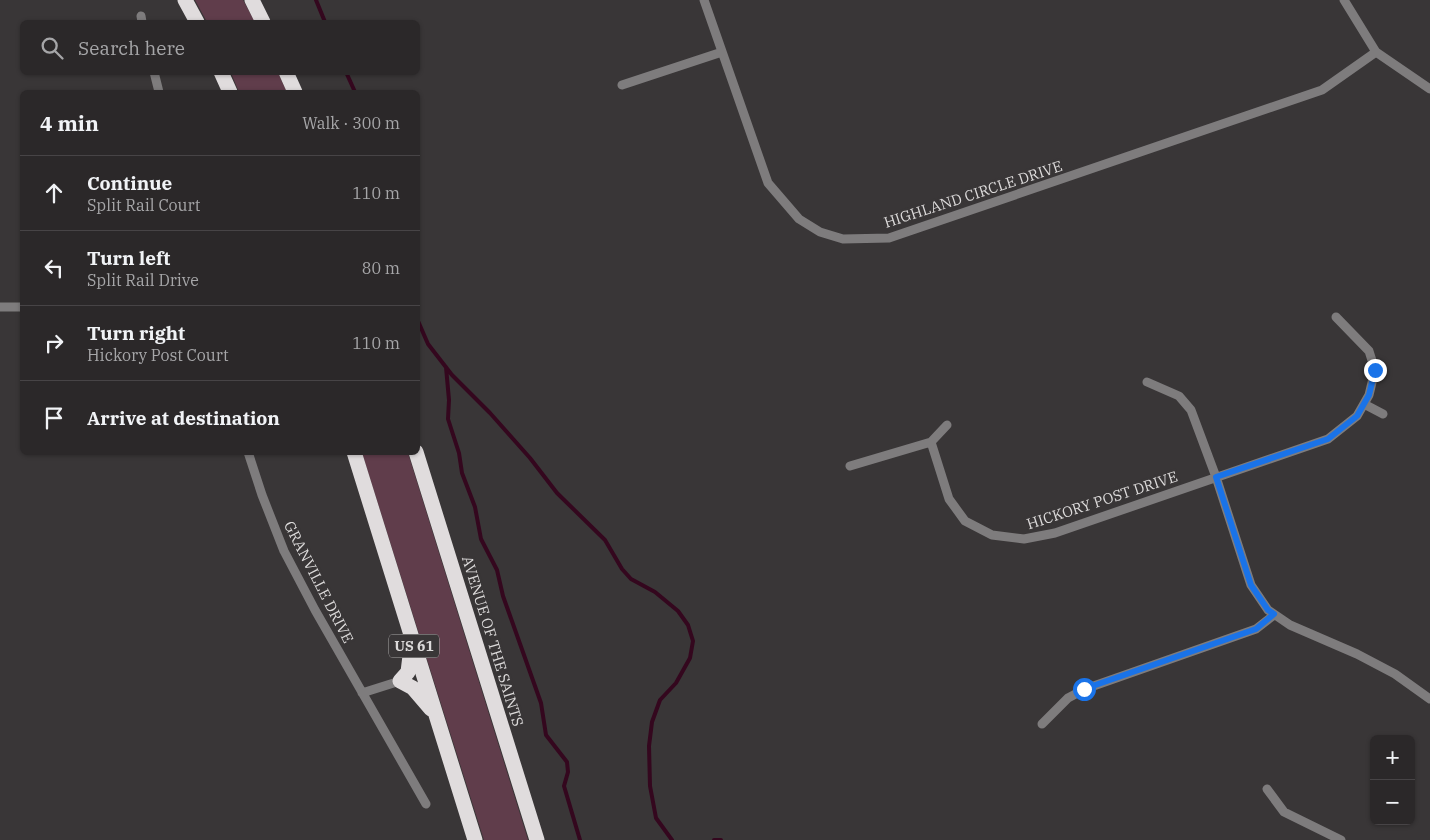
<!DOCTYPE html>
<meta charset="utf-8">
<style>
:root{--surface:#2b2829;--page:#373435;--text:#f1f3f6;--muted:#a6a6a8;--line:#474446}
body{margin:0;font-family:"IBM Plex Serif",serif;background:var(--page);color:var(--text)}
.controls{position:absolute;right:15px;bottom:15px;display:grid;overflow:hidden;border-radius:8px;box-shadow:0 1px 4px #0004}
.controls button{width:45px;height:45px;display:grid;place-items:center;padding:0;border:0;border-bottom:1px solid var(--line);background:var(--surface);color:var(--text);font:25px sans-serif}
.stop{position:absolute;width:15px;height:15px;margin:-11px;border:4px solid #1a73e8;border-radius:50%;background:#fff}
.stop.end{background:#1a73e8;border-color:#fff;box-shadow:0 1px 5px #0008}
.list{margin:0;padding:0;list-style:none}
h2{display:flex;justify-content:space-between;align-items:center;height:65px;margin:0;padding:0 20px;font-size:21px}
h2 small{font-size:16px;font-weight:400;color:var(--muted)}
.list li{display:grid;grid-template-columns:32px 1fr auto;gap:15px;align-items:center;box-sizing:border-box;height:75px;padding:0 20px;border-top:1px solid var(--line)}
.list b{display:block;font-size:19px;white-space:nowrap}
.list p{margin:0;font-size:16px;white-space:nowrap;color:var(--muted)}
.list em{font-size:16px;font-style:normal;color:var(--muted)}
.icon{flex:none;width:28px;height:28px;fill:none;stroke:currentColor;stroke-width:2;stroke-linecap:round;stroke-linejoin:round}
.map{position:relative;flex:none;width:1430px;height:840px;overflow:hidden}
.search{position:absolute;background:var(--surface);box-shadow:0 1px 4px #0004;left:20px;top:20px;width:400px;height:55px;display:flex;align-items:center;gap:12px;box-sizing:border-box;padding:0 18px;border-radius:8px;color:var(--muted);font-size:19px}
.panel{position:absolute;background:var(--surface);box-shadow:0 1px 4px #0004;left:20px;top:90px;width:400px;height:365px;border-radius:8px}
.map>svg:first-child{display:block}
.green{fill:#603d4b}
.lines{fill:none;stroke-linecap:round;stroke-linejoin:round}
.stream{stroke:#34071e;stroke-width:4}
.street{stroke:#7e7c7d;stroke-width:9}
.highway{stroke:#e0dcdd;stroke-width:15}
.route{stroke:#1a73e8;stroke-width:6}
.labels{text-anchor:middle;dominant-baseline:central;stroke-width:5;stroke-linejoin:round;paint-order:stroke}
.shield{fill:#393637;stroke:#aba9a9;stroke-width:1}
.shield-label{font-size:14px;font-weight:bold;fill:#dcdada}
.street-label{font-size:15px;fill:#dcdada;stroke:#393637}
</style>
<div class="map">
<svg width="1430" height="840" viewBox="0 0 1430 840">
<rect width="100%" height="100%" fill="#393637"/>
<path class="green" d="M195,0H243L255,22H207Z
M231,73H278L287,92H239Z
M362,453H408L528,840H484Z"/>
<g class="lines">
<path class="stream" d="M316,0L325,22
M346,72L355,92
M418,321L428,344L452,375L490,413L530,458L557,493L605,540L622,569L631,579L655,592L678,611L688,625L693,641L690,658L676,683L660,700L652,722L649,746L650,786L656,818L672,840
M446,367L449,400L448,419L459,453L462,473L475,507L481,539L497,570L503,596L541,703L546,735L567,762L568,772L564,786L580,840
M714,840H721"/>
<path class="street" d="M704,0L768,183L799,219L820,232L843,239L889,238L1322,90L1376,52
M1344,0L1376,52L1430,89
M141,16L142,22
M154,72L159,92
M622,85L722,52
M0,307H22
M1147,382L1179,396L1191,410L1216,477L1251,585L1268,610L1290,625L1357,654L1395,674L1430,699
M1364,404L1383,414
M931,442L947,425
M248,452L262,495L284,551L315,610L426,804
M850,466L931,442L949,499L965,521L992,535L1024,539L1055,533L1328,439L1357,416L1369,395L1375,370L1369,351L1336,317
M362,693L400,681
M1042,724L1068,698L1085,689L1256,629L1274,615
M1267,789L1284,812L1341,840"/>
<path class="highway" d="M185,0L197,22
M252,0L263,22
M221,72L230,92
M286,72L295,92
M354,452L475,840
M416,452L537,840
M411,648L408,672L400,681L413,688L431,709"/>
</g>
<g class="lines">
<path class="route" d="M1084,689L1256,629L1274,614L1268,610L1251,585L1216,477L1328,439L1357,416L1369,395L1375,370"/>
</g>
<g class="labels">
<rect class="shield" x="389" y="634.5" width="50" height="23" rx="4"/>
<g class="shield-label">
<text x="414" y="646">US 61</text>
</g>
<g class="street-label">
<text transform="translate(973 194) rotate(-18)">HIGHLAND CIRCLE DRIVE</text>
<text transform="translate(1102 500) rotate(-18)">HICKORY POST DRIVE</text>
<text transform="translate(319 582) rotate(63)">GRANVILLE DRIVE</text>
<text transform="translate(493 641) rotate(73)">AVENUE OF THE SAINTS</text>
</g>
</g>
</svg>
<div class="controls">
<button>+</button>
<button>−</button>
</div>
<div class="stop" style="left:1084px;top:689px"></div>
<div class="stop end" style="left:1375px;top:370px"></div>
<div class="search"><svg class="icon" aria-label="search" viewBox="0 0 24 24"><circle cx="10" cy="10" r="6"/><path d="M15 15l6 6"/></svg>Search here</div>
<section class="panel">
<h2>4 min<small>Walk · 300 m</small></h2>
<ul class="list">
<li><svg class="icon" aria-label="ahead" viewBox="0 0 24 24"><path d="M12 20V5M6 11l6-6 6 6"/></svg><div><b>Continue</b><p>Split Rail Court</p></div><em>110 m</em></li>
<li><svg class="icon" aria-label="left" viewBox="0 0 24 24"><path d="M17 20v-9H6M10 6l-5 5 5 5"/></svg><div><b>Turn left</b><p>Split Rail Drive</p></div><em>80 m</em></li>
<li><svg class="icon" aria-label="right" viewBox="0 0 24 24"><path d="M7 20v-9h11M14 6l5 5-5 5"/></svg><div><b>Turn right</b><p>Hickory Post Court</p></div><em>110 m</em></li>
<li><svg class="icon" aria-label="arrive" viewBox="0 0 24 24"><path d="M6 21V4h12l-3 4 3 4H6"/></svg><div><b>Arrive at destination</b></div></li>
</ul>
</section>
</div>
